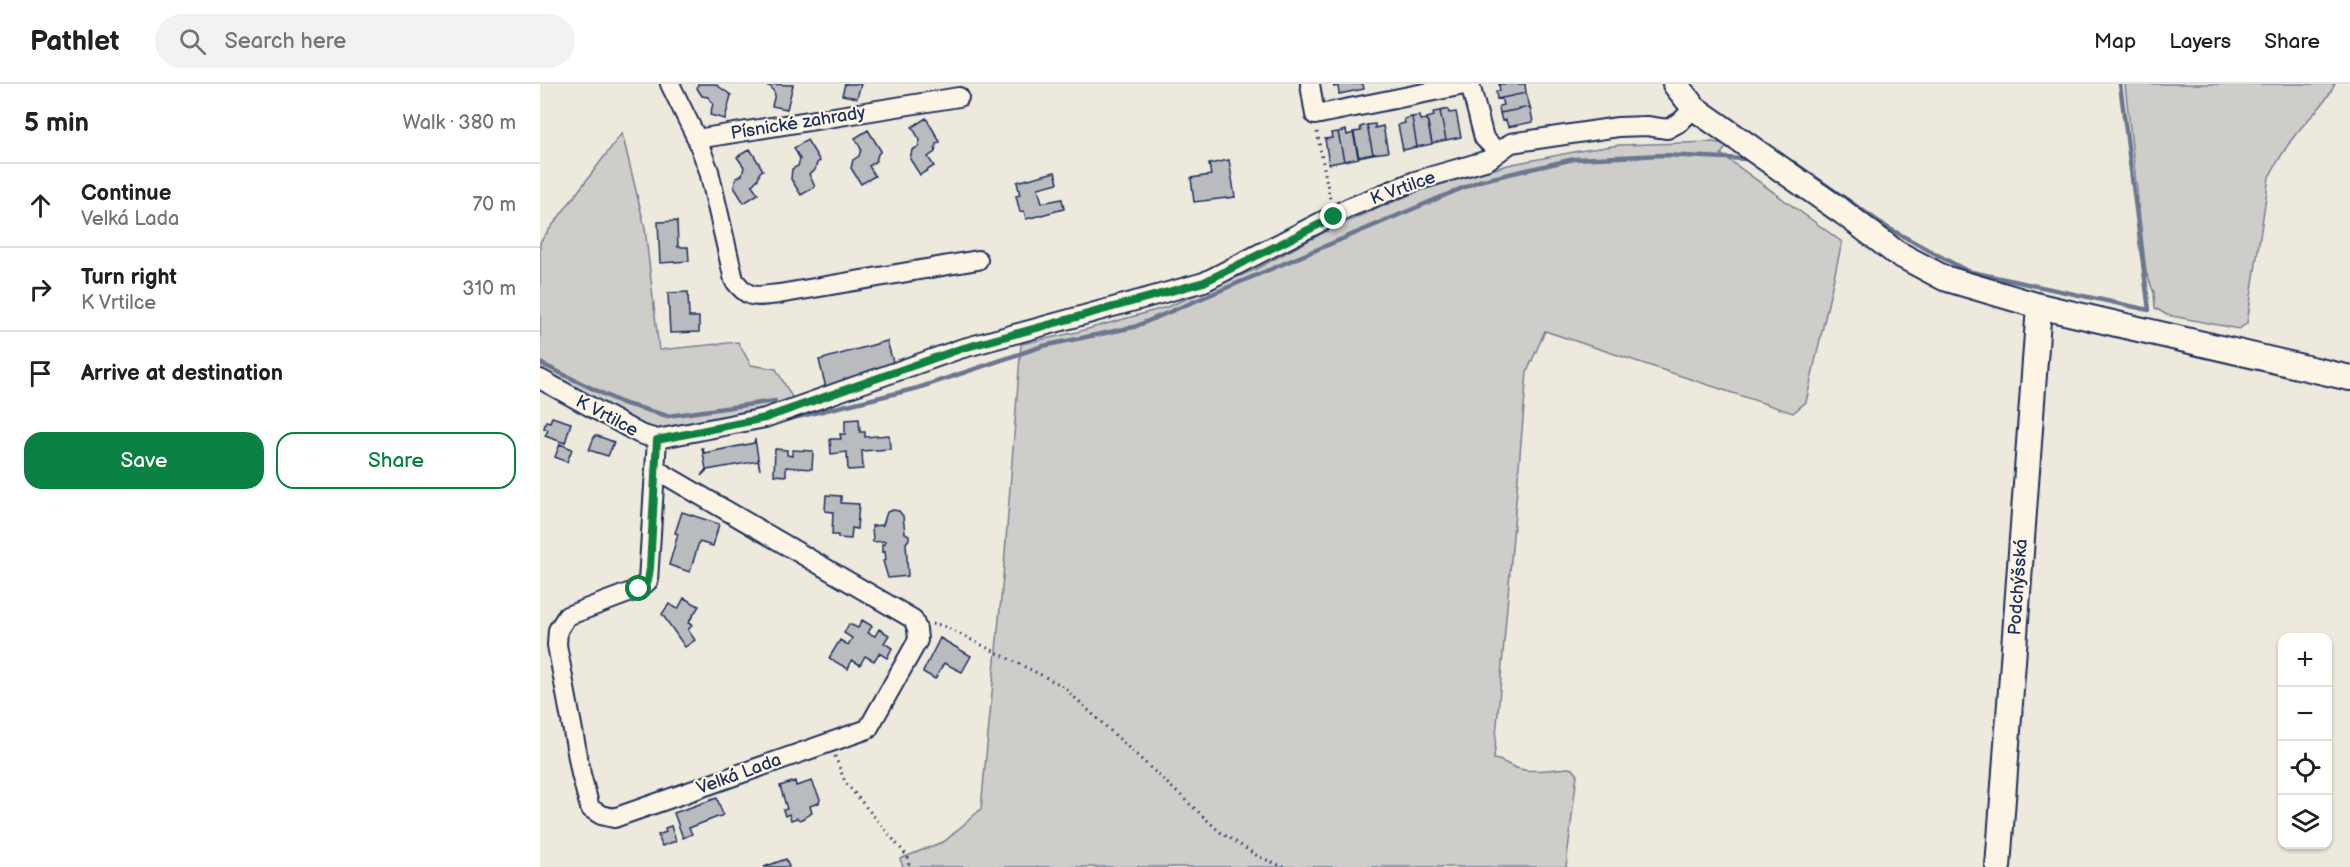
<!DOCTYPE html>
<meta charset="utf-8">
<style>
:root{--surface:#fff;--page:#f2f2f2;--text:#202124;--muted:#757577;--line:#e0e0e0;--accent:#0b8043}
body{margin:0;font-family:"Balsamiq Sans",sans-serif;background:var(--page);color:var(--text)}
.controls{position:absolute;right:18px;bottom:18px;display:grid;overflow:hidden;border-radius:12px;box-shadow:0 2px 4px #0004}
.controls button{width:54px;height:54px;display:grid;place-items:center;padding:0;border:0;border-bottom:2px solid var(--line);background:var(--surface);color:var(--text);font:30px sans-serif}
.stop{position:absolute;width:18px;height:18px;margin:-14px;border:4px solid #0b8043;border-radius:50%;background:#fff}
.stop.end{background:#0b8043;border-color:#fff;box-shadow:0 2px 6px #0008}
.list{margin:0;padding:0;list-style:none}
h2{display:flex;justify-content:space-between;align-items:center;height:78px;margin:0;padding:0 24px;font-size:26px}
h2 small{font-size:20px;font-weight:400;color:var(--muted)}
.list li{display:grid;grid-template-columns:39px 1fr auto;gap:18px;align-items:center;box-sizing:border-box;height:84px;padding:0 24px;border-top:2px solid var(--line)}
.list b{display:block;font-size:22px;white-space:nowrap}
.list p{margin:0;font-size:20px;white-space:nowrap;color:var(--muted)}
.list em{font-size:20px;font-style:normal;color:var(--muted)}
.actions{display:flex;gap:12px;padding:18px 24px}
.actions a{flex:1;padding:14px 0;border:2px solid var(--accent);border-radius:18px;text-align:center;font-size:21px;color:var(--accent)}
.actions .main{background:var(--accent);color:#fff}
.icon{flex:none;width:33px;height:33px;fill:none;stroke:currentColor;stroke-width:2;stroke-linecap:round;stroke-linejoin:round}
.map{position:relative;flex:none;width:1810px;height:783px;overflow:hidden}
header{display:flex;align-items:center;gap:36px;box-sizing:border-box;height:84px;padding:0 30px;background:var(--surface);border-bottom:2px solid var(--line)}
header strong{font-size:28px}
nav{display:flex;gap:33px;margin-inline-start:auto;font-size:21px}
.search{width:420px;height:54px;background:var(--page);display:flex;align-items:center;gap:15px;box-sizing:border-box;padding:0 21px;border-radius:33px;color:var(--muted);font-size:22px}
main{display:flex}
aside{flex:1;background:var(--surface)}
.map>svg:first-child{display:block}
.green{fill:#cfcdca;stroke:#757e94;stroke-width:1.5}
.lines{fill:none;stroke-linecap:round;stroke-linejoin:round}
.stream{stroke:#6c778f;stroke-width:4.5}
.building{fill:#babbbe;stroke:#1b2f5e;stroke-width:1.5}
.street-casing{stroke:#1b2f5e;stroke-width:22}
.secondary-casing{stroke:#1b2f5e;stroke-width:28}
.path{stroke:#1b2f5e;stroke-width:3;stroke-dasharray:1.5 4.5;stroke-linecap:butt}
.street{stroke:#fcf5e5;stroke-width:18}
.secondary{stroke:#fcf5e5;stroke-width:24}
.route{stroke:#0b8043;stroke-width:8}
.labels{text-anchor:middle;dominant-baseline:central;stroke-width:4.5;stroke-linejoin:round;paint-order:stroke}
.street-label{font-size:18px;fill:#1b2f5e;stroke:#fcf5e5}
</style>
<header>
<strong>Pathlet</strong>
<div class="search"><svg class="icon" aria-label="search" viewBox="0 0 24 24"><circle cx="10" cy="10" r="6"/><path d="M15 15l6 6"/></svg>Search here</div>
<nav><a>Map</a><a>Layers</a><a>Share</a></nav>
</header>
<main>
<aside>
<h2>5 min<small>Walk · 380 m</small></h2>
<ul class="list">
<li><svg class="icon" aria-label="ahead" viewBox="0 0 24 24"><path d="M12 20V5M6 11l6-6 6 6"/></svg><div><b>Continue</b><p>Velká Lada</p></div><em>70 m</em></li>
<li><svg class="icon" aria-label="right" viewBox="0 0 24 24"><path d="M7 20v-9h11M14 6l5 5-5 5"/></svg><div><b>Turn right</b><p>K Vrtilce</p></div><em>310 m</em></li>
<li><svg class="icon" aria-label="arrive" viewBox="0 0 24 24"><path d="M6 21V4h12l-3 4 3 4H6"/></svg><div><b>Arrive at destination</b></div></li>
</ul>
<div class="actions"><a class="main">Save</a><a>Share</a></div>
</aside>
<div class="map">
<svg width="1810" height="783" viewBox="0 0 1810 783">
<rect width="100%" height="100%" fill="#eee9dd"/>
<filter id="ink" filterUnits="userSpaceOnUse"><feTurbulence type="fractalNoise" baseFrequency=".0167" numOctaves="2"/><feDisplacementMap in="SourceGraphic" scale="12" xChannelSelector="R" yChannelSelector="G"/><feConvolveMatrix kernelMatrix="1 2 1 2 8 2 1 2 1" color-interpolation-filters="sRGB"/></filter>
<g filter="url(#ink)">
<path class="green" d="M1585,0H1795C1784,22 1775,27 1760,45C1748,59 1738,76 1729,93L1707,239L1699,245L1627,231L1615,224L1614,209L1606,188Z
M82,49L105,144L119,266L198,258L211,281L236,285L253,315L229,328L113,349L0,288V158Z
M1173,58L1188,61L1181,70L1302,158L1266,318L1253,329L1005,247L987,288L954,675C966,677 968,682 980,685C993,689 1013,685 1028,684L1033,685L1037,690L1026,783H363L360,775L405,757L441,725L464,482L481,260L537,248L627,223L716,185L792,144L879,107L968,81L1039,67L1080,61Z"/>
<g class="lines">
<path class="stream" d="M1253,78L1348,144L1427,187L1609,226L1580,0
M0,279L82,319L128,332L235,317
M245,336L378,304L503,262L594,243L939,97L1034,75L1124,71L1206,75"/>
</g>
<path class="building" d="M158,0H175L191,11L185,35L170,31L173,20L168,13L162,12L157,4Z
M223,0L253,1L247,25L232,22L235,10L231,3Z
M305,0H321L317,14L302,11Z
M793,0H823L824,5L799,10L798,2L794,3Z
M959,0H985L986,9L957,15L956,7H960Z
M986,9L990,23L960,29L959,22L963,21L961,14Z
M990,23L993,38L968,43L966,36L962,37L960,29Z
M908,25L909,29L916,28L921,53L906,56L900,27Z
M900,27L906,56L892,59L887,34L894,32L893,28Z
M879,32L880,36L887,35L892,60L877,63L872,33Z
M872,33L877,63L863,66L858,41L865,39L864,35Z
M386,34L400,58L396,60L395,68L388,73L394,82L380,91L370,75L372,66L378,63L380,56L372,43Z
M835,40V44L843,42L848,68L833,70L827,41Z
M827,41L833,70L818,73L813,48L821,47L820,43Z
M328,46L341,67L338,70L336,77L329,82L335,92L321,100L311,84L313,76L319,72L321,65L315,54Z
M806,46L807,51L814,49L819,74L804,77L798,48Z
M798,48L804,77L789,80L785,55L792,54L791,49Z
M267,56L280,77L277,79L275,86L269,90L275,103L261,111L251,95L252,85L258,82L260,75L254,64Z
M210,65L223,86L220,88L218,95L212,101L218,110L204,119L194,103L196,94L202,91L204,83L197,73Z
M689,76L695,113L654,118L651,94L671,91L669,80Z
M515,88L518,99L498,104L502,119L522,115L524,125L486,135L484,127L480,128L476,112L480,111L477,98Z
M137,137L138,163H148L149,177L120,179L118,138Z
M148,208L149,233H159V248L130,249L128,209Z
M347,257L355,285L286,304L279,276Z
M12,333L31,339L25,359L5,352L8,346L4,344L6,337L10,338Z
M319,335L320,348H325V353L349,351L350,365L322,367L323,385L308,386L307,368L291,370L290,355H301L300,350H305V336Z
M55,351L74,358L68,372L49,366Z
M215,355L220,386L218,377L167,386L161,392L166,385L162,364H163L164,369L214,359Z
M20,360L32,365L27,378L15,373Z
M235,365L247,366V371L252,372V366L273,367L272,385L246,383V392L234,391Z
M286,411L301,412V419L319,420L317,445L312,444L311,455L298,454V451H292L293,428L285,427Z
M353,426L359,427L363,432L365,449L369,451V455L366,459L368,492L348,494L343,477L346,476L345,467L342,468V460H345V457L333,458L332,442L343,441L347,428Z
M142,428L179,440L173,462L159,458L150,488L129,481L138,450L135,449Z
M144,514L159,522L148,539L152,541L148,546L155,556L145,563L122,530L129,520L138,525Z
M322,536L332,542L328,549L335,552L339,545L349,551L344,559L352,564L347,574L339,569L334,577L325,572L320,581L312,576L308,585L289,574L300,556L308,561L312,554L304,549L309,540L318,544Z
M400,554L431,572L422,588L404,579L395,595L383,588Z
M255,697L256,702L272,697L280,715L279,719L270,722L272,729L260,736L257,734L251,736L249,730L245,732L243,726L247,725L240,702Z
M177,714L183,731L149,744L152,750L143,754L134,729Z
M131,742L136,757L122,762L118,751L126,748L125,744Z
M246,775L249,783H224Z"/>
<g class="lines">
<g class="street-casing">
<path id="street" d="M130,0L157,55L169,87L194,196C210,217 216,212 239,210L438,176
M770,0L775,31L929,0
M930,0L944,54L958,68
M157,55L419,13
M0,295L100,350L117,355L225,334L420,265L664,198L808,124L875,97L948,76L971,59L1078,43L1107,42L1127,45L1140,38L1154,24
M115,385L373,535L377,545L378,556L328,645L74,734L61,731L50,724L41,690L17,561L18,546L27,532L99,505L108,497L117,355"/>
</g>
<g class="secondary-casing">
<path id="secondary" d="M1135,0L1154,24L1304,129L1355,168L1404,194L1499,222L1810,294
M1458,783L1499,222"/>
</g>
<path class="path" d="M777,48L790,115
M392,540L402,541L521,601L680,748L719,773L744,783
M295,672L305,698L368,773L369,783"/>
<use href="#street" class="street"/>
<use href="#secondary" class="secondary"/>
</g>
</g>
<g class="lines" filter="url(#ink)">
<path class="route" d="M99,505L108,497L110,484L117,356L225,334L420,265L664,198L794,133"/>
</g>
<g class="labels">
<g class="street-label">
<text transform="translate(258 39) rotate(-9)">Písnické zahrady</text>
<text transform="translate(863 104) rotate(-20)">K Vrtilce</text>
<text transform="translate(67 332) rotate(28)">K Vrtilce</text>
<text transform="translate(1478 503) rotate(-86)">Podchýšská</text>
<text transform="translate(199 690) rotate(-20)">Velká Lada</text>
</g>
</g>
</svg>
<div class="controls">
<button>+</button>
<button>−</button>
<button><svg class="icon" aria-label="locate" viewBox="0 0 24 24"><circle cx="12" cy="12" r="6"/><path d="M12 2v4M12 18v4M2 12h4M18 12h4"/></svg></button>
<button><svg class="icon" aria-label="layers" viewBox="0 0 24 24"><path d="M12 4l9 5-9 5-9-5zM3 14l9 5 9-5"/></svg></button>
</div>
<div class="stop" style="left:99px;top:505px"></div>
<div class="stop end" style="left:794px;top:133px"></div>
</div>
</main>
